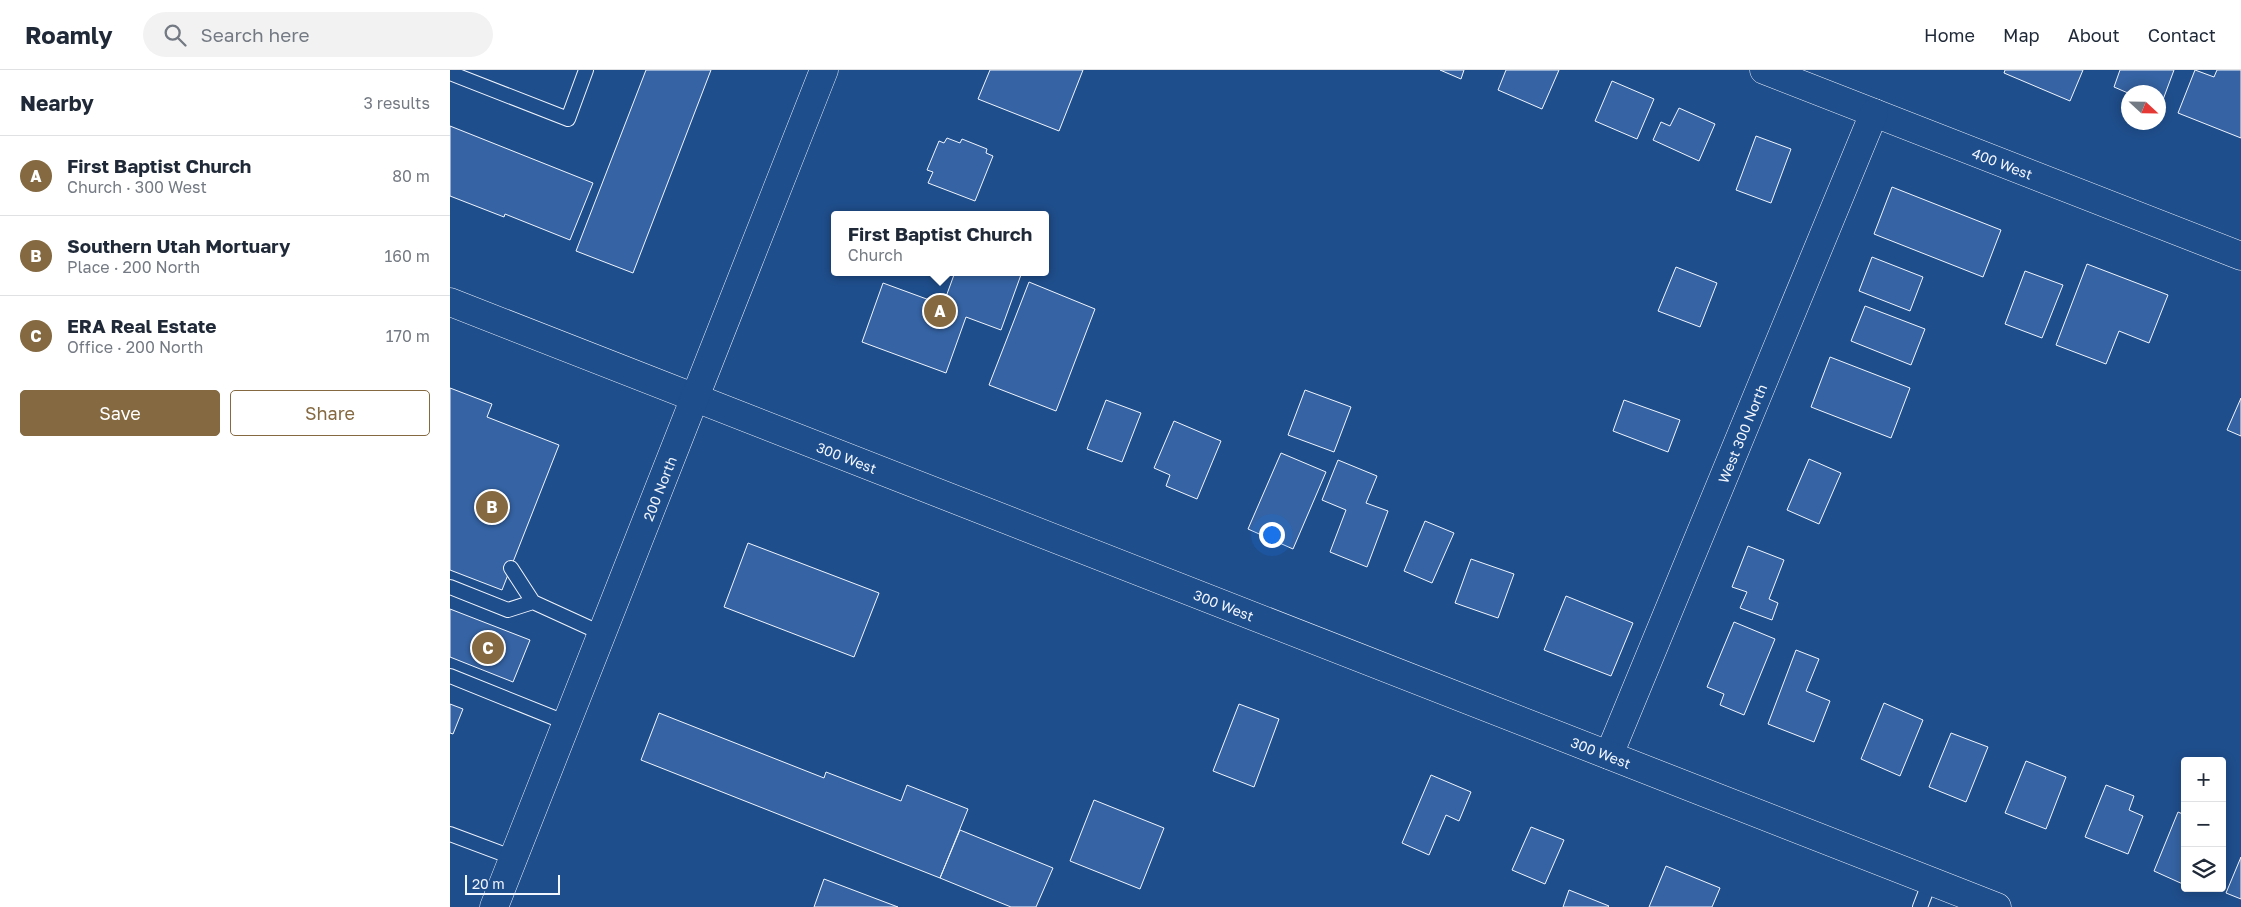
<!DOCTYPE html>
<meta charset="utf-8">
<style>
:root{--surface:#fff;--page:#f2f2f3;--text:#1f2937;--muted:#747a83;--line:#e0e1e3;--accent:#846941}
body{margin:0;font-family:"Golos Text",sans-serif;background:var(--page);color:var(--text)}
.controls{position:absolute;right:15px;bottom:15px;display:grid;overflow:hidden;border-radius:5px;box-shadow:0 2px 12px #0003}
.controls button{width:45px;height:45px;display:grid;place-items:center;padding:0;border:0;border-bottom:1px solid var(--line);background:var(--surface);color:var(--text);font:25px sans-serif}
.compass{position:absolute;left:1671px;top:15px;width:45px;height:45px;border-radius:50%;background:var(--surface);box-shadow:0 2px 12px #0003;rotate:112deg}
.scale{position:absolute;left:15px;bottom:12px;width:95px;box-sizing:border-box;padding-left:5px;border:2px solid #f2f6ff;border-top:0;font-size:14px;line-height:18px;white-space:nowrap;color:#f2f6ff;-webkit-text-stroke:4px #1f4e8c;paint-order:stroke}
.you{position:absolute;left:821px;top:464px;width:18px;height:18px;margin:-12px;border:4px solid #fff;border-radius:50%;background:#1a73e8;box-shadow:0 0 0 8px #1a73e833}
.badge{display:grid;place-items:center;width:32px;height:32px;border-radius:50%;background:var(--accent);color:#fff;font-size:16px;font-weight:700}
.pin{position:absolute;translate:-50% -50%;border:2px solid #fff;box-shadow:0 1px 5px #0006}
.popup{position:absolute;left:381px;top:141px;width:218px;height:65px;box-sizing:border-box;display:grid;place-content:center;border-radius:5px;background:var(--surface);filter:drop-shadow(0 1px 4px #0005);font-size:16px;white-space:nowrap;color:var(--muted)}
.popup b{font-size:19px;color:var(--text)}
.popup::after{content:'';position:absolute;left:50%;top:100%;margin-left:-10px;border:10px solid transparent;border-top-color:var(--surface)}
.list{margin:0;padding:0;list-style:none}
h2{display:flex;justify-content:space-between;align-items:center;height:65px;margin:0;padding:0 20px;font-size:21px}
h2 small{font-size:16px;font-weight:400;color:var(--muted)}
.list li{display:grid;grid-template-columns:32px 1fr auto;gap:15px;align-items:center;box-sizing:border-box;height:80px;padding:0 20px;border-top:1px solid var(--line)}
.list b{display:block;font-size:19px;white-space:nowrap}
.list p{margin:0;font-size:16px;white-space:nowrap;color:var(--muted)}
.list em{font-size:16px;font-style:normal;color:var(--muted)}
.actions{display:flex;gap:10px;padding:15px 20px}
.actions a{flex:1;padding:11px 0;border:1px solid var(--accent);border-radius:5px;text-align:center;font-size:18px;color:var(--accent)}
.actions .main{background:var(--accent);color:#fff}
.icon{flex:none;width:28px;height:28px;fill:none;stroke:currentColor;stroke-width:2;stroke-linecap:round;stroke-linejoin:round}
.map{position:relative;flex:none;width:1791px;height:837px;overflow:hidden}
header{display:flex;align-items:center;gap:30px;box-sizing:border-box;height:70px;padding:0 25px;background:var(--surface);border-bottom:1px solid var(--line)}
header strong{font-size:24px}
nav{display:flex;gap:28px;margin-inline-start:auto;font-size:18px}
.search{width:350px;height:45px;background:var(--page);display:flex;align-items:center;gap:12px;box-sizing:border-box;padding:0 18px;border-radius:28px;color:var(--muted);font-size:19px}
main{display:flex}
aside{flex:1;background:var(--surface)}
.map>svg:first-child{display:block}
.building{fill:#3563a3;stroke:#f2f6ff}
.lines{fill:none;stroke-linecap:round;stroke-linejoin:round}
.service-casing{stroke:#f2f6ff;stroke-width:16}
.minor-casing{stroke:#f2f6ff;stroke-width:29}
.tertiary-casing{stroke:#f2f6ff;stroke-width:29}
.primary-casing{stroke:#f2f6ff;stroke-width:29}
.service{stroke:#1f4e8c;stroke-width:14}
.minor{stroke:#1f4e8c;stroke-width:28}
.tertiary{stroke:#1f4e8c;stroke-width:28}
.primary{stroke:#1f4e8c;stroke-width:28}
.labels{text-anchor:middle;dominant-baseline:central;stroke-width:4;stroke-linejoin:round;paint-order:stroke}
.street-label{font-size:14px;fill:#f2f6ff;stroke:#1f4e8c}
</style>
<header>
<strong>Roamly</strong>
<div class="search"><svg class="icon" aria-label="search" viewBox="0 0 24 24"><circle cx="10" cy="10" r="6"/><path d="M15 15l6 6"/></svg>Search here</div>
<nav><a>Home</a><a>Map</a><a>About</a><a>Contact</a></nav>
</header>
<main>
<aside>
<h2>Nearby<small>3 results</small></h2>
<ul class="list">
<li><span class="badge">A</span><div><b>First Baptist Church</b><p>Church · 300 West</p></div><em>80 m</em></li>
<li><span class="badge">B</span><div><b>Southern Utah Mortuary</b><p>Place · 200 North</p></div><em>160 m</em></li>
<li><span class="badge">C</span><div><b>ERA Real Estate</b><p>Office · 200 North</p></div><em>170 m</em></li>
</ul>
<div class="actions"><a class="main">Save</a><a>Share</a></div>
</aside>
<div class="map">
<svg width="1791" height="837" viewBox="0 0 1791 837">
<rect width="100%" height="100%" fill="#1f4e8c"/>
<path class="building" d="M196,0H261L183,203L126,181Z
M540,0H633L609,61L528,29Z
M990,0H1014L1011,9Z
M1056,0H1109L1092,39L1048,20Z
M1555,0H1633L1620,31L1554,3Z
M1670,0H1724L1711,35L1708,34V22L1678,23L1664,17Z
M1745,0L1764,7L1767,0H1791V68L1728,43Z
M1162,11L1204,29L1187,69L1145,51Z
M1229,38L1265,54L1249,91L1203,70L1211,52L1220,56Z
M0,56L143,113L120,170L55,144L54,147L0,126Z
M1306,66L1341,79L1321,133L1286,120Z
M497,68L510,73L512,69L537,79L536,83L543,86L525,131L478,113L483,102L477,100L489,71L494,73Z
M1442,117L1551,160L1533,207L1424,164Z
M1422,187L1473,207L1460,241L1409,221Z
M1637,194L1718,225L1699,273L1669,261L1656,294L1606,275Z
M1226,197L1267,213L1250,257L1208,241Z
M1575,201L1613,215L1592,268L1555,254Z
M505,202H572L551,260L516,247L496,303L412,272L433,213L493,235Z
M579,212L645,239L606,341L539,315Z
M1415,236L1475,259L1461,295L1401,271Z
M1380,287L1460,318L1441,368L1361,337Z
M0,318L42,334L37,347L109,375L52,520L0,500Z
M855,320L901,337L884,382L838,365Z
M1791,328V366L1777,360Z
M656,330L691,343L672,392L637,379Z
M1174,330L1230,350L1218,382L1163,361Z
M724,351L771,371L747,429L716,416L720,405L704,398Z
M831,383L876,402L843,479L798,459Z
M1359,389L1391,403L1369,454L1337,440Z
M888,390L927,406L916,433L938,441L917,497L880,482L896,440L872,430Z
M975,451L1004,463L982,513L954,501Z
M298,473L429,523L404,587L274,537Z
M1298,476L1334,490L1319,529L1328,533L1322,550L1290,538L1297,522L1282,517Z
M1021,489L1064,504L1048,548L1005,533Z
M1116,526L1183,553L1161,606L1094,580Z
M0,539L80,570L63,612L0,587Z
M1284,552L1325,569L1294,645L1270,635L1274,624L1257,617Z
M1346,580L1369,589L1356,621L1380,631L1364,672L1318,654Z
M1434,633L1473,650L1450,706L1411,689Z
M0,634L13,639L3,664L0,663Z
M789,634L829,649L804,717L763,701Z
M209,643L374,708L376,702L451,731L457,715L518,739L490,808L191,690Z
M1501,663L1538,677L1516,732L1479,717Z
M1576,691L1616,707L1596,759L1555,743Z
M981,705L1021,722L1009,751L996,745L979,785L952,773Z
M1656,715L1684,726L1679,740L1693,746L1678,784L1635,767Z
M644,730L714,758L690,819L620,791Z
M1728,742L1735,745V815L1704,801Z
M1081,757L1114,770L1095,814L1062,800Z
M510,760L603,798L586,837H561L490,808Z
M1791,787V829L1776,823Z
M1216,796L1270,818L1262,837H1199Z
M374,809L448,837H364Z
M1119,820L1159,836L1158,837H1113Z"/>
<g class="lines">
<g class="service-casing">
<path id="service" d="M0,3L118,49L136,0
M61,498L83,532L153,564
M0,517L58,540L83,532
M0,606L117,653
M0,764L64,788
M1470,837L1480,811"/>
</g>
<g class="minor-casing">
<g id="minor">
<path id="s1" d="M1314,0L1791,186"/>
<path id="s2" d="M1159,685L1424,43"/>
</g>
</g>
<g class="tertiary-casing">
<g id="tertiary">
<path id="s3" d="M0,232L1547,837"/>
</g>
</g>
<g class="primary-casing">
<g id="primary">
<path id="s4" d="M44,837L374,0"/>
</g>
</g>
<use href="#service" class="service"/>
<use href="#minor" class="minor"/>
<use href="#tertiary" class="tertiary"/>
<use href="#primary" class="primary"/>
</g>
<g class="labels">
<g class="street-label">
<text stroke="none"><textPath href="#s1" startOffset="256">400 West</textPath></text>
<text stroke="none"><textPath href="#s2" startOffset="348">West 300 North</textPath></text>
<text stroke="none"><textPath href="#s3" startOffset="426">300 West</textPath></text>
<text stroke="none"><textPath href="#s4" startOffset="450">200 North</textPath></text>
<text stroke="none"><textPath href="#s3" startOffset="831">300 West</textPath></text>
<text stroke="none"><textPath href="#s3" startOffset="1236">300 West</textPath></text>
</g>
</g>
</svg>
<div class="controls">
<button>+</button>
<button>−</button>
<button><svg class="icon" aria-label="layers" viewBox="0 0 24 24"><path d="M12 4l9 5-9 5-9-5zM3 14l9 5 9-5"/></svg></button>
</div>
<svg class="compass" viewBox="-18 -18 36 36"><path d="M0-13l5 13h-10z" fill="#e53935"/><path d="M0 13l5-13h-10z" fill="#747a83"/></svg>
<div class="scale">20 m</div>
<div class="you"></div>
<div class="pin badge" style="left:490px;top:241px">A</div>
<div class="popup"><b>First Baptist Church</b>Church</div>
<div class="pin badge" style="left:42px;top:437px">B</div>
<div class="pin badge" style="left:38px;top:578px">C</div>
</div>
</main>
